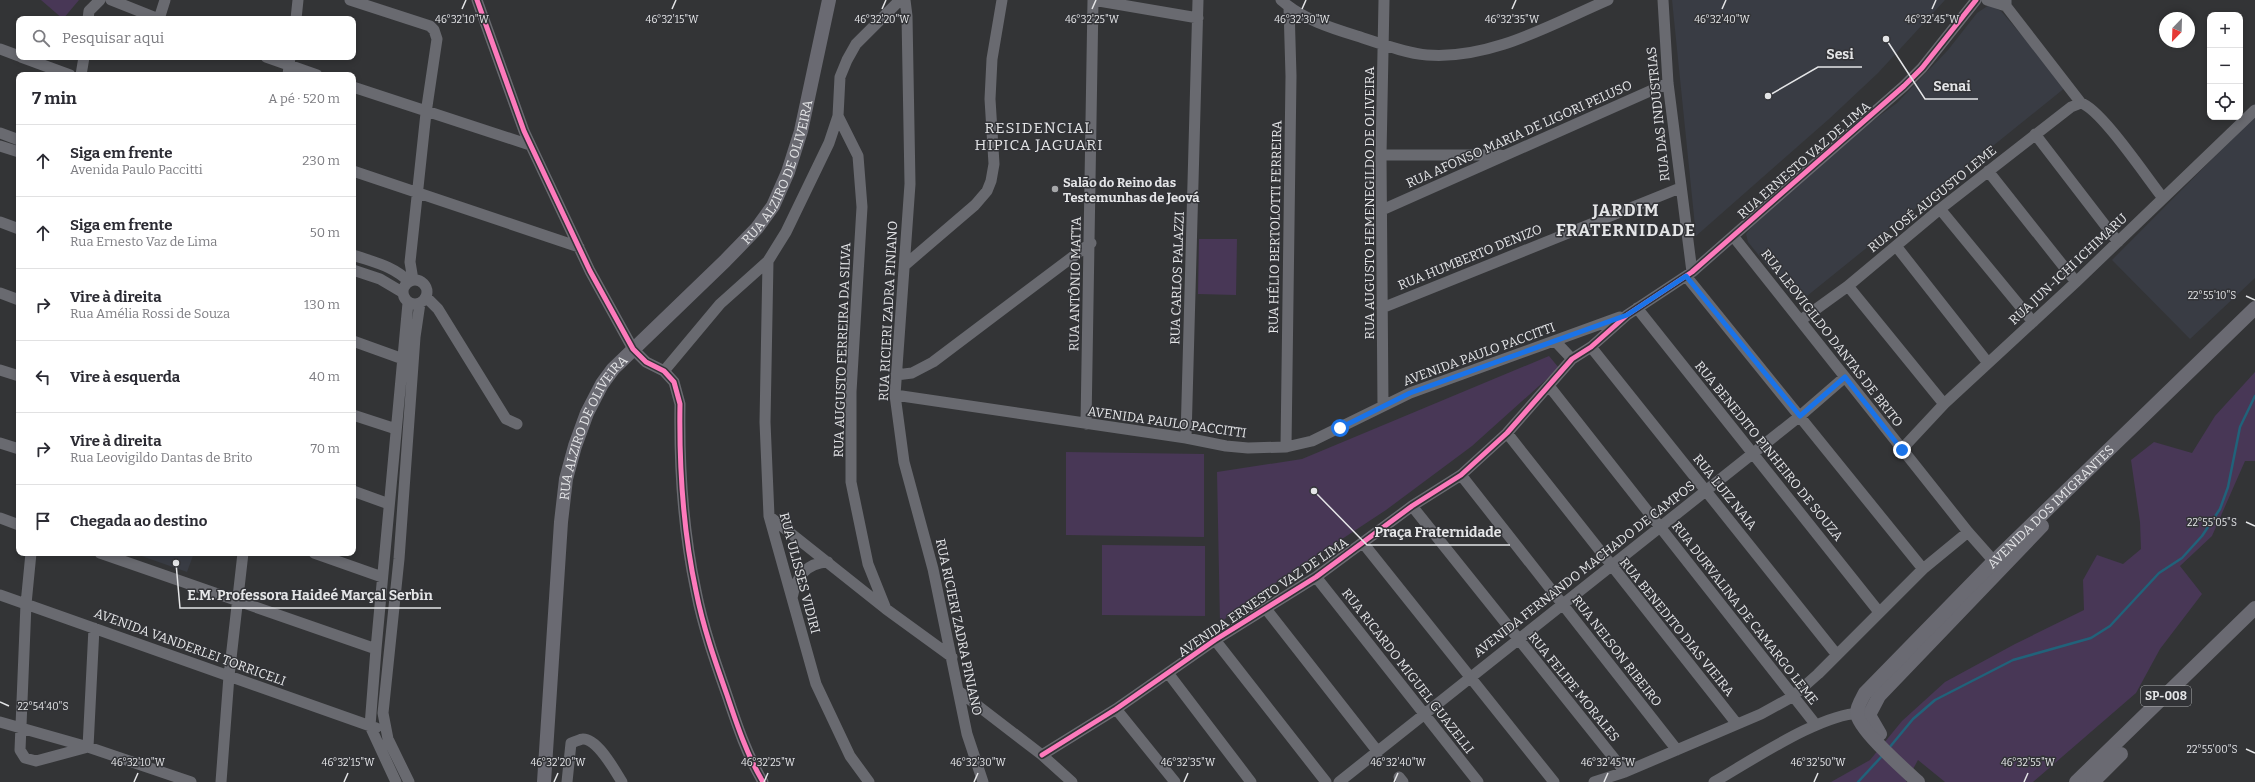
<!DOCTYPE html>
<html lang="pt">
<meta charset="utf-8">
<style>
:root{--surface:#fff;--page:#f7f7f7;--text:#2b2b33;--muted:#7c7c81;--line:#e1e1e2}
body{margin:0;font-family:Bitter,serif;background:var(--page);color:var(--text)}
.controls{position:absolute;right:12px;top:12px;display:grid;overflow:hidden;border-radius:8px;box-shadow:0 2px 6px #0003}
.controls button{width:36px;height:36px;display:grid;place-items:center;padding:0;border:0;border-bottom:1px solid var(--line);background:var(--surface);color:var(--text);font:20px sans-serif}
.compass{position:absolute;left:2159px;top:12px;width:36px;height:36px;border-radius:50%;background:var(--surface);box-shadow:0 2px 6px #0003;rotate:203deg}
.stop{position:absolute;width:12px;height:12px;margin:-9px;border:3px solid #1a73e8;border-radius:50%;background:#fff}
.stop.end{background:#1a73e8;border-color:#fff;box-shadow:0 1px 4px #0008}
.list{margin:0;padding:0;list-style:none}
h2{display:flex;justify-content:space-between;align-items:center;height:52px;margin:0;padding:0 16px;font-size:17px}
h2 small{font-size:13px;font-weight:400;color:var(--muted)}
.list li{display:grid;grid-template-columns:26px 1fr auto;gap:12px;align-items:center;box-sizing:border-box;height:72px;padding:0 16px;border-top:1px solid var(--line)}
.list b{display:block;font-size:15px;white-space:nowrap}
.list p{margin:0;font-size:13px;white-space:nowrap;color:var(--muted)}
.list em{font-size:13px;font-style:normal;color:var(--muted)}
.icon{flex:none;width:22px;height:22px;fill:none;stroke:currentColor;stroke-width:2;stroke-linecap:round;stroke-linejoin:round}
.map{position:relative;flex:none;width:2255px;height:782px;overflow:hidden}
.search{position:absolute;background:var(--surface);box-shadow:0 2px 6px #0003;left:16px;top:16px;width:340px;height:44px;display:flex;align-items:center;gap:10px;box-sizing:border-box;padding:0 14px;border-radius:8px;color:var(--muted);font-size:15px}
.panel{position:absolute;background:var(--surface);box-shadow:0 2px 6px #0003;left:16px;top:72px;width:340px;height:484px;border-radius:8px}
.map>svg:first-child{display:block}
.built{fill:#393c44}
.green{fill:#483756}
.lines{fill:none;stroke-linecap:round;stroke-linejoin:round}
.stream{stroke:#21627a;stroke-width:2.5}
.minor{stroke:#696a70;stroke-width:11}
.major{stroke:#6a6a72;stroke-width:14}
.cycleway-casing{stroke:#323337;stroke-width:8}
.cycleway{stroke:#fd7abc;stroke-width:5}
.route{stroke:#1a73e8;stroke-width:5}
.ticks{fill:none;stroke:#e4e5e7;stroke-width:1.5}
.poi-dot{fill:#a6a7a9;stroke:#323337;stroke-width:1.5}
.labels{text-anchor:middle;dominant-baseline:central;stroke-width:3;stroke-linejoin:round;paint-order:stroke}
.shield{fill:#323337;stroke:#afb0b2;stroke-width:1}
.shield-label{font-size:12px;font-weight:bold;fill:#e4e5e7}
.street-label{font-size:13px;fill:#e4e5e7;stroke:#323337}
.poi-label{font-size:13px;font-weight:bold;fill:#e4e5e7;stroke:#323337;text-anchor:start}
.quarter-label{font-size:15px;letter-spacing:1px;fill:#e4e5e7;stroke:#323337}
.district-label{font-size:17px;font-weight:bold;letter-spacing:1px;fill:#e4e5e7;stroke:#323337}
.ticks-label{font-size:10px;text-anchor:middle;fill:#e4e5e7;stroke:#323337;stroke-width:3;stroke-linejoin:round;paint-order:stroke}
.leader{fill:none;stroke:#e4e5e7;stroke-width:1.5}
.callout-dot{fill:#e4e5e7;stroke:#323337;stroke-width:1.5}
.callout-label{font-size:14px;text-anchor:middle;font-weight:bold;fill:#e4e5e7;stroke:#323337;stroke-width:3;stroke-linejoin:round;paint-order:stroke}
</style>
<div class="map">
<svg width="2255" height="782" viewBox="0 0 2255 782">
<rect width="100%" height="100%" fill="#333436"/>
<path class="built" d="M1672,0H1945L1878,73L1829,119L1696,236Z
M1989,5L2001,11L2066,87L1807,296L1799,298L1792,296L1748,242L1746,234L1753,225L1867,125L1897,103L1948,50L1977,13Z
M2255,116V278L2190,339L2112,260Z
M133,553H194L187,572Z"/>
<path class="green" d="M41,0H79L63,19Z
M1199,239H1237L1236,295L1198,294Z
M1549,356L1559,368L1472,446L1386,510L1233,611L1220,624L1217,472L1302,459Z
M2255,372V461H2245L2212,536L2180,566L2202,594L2160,649L2136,693L2033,782H1945L1918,760L1906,782H1831L1870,760L1902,721L1945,682L2015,644L2084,610L2083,580L2097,555L2123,564L2141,549L2140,522L2131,460L2154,442L2192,453L2215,416Z
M1066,452L1204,454V537L1066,535Z
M1102,545L1205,546V616L1102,615Z"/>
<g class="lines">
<path class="stream" d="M1889,748L1913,719L1935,700L2013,660L2091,638L2110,626L2159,573L2182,558L2202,536L2220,509L2228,487L2240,427L2255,396
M1858,782L1883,755"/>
<path class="minor" d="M111,0L159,19
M350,0L430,26L434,30L437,39L426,113L410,262L413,280
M477,0L524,131L590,271L633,349L646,362L664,371L674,382L680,404C679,466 683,530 696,591C703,627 715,661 727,695C737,725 747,755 763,782
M905,0L907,16L910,184L895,395L904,462L933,569L967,734L983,782
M1093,0L1198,18
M1281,0C1302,19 1331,28 1357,36C1379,43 1404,53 1427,55C1491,60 1552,24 1608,0
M1663,0L1668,83L1692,272
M1987,0L2006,6
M2006,0V6L2081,103C2101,109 2147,178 2163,198
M88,19L89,11L100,0
M159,19L165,0
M296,19L298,0
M0,49L19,56
M21,57L70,75
M266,57L317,75
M81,75L84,57
M288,75L290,57
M353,87L530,145
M838,116L858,156L862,207L851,392V482L868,564L886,609
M0,133L19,140
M2035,134L2118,242
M0,146L19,152
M1381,155H1500
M353,171L579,247
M1988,171L2076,282
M1940,209L2033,322
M1382,210L1668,83
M0,222L19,229
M1733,236L1968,532L1999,567
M1896,246L1988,363
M353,255C373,262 394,266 409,282
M768,261L765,422L769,516L816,684L850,756L869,782
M905,265L975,205L987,191L991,181L994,164L990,99L992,59L1002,0
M353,270L380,279L402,292
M1686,276L1923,569
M403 292a12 12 0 1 1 24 0a12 12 0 1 1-24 0Z
M1848,286L1944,404
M0,293L19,300
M426,297L438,309L506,419L517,424
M1382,308L1680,188
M1637,308L1879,612
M1801,320L1848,286L1940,209L2071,107L2081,103
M353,341L403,359
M1555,341L1572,359
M1591,347L1837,655
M0,370L19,376
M664,371L720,304L768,261L786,232L829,143L838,116L840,77L847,60L856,44L900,0
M896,375L912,373L933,362L1091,243
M1549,386L1816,725
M895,395L1186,438L1226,446L1248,448L1286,447L1312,441L1410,393L1620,317
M1383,406L1381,155L1384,0
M353,415L396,429
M1086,424L1093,0
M1507,433L1737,724
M1186,438L1198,0
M0,443L19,449
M1286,447L1291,76L1289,7
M1902,449L1944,404L2076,282L2255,110
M1461,475L1677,750
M353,491L389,504
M1412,506L1625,772
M769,516L886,609L952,657
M0,518L19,525
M1363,543L1554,782
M31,553L26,604L20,750L25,758L36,761L88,747L94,628
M100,553L376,649
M314,553L382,577
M1316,577L1478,782
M0,595L376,728
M792,598C796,577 806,563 828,562
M1266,609L1378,752
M1215,640L1326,782
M1168,673L1251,782
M960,692L1042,755L1072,782
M1116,709L1175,782
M0,722L88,747L191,782
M1042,755L1116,709L1215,640L1316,577L1412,506L1461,475L1507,433L1572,359L1591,347L1627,315L1692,272L1904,86L1922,68L1976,0
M1399,777L1403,782
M221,782L229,676L243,553
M396,782L370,726L376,649L408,303
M409,782L388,739L383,713L399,559L415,337L420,303
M567,782L571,743C575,742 580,739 583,739C598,739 615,771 622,782
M1339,782L1800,416L1845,377
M1594,782L1625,772L1761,714L1792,697L1818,674L1923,569L1968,532
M1714,782C1746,764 1830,707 1865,714"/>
<g class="major">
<path d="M1880,734L1869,715L1879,696L2042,526"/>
<path id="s1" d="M544,782L561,522L566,479L575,446L587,413L602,384L613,369L725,261L757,228L773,206L788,172L801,131L829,0"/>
<path id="s2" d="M1918,782C1905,770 1857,728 1857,713C1857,706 1862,699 1865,693L1994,561L2255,308"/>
<path d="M2076,782L2255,608"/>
<path d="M2093,782L2121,754"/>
</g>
<g class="cycleway-casing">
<path id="cycleway" d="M477,0L524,131L590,271L633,349L646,362L664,371L674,382L680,404C679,466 683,530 696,591C703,627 715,661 727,695C737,725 747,755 763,782
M1042,755L1116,709L1215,640L1316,577L1412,506L1461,475L1507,433L1572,359L1591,347L1627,315L1692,272L1904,86L1922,68L1976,0"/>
</g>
<use href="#cycleway" class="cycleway"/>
</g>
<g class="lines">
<path class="route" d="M1340,428L1410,393L1627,315L1686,276L1800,416L1845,377L1902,450"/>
</g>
<path class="ticks" d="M462,9L466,0M672,9L676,0M882,9L886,0M1092,9L1096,0M1302,9L1306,0M1512,9L1516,0M1722,9L1726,0M1932,9L1936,0M2246,296L2255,300M2246,522L2255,526M0,702L9,706M2246,749L2255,753M134,782L138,773M344,782L348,773M554,782L558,773M764,782L768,773M974,782L978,773M1184,782L1188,773M1394,782L1398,773M1604,782L1608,773M1814,782L1818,773M2024,782L2028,773"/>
<circle class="poi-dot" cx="1055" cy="189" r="4"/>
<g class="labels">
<rect class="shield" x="2141" y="686" width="50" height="20" rx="3"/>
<g class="shield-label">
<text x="2166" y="696">SP-008</text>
</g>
<g class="street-label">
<text transform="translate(1658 114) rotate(-96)">RUA DAS INDUSTRIAS</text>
<text transform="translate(1519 134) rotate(-24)">RUA AFONSO MARIA DE LIGORI PELUSO</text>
<text transform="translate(1804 160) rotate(-41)">RUA ERNESTO VAZ DE LIMA</text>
<text stroke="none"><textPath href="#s1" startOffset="686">RUA ALZIRO DE OLIVEIRA</textPath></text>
<text transform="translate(1932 199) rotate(-39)">RUA JOSÉ AUGUSTO LEME</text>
<text transform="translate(1369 203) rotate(-90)">RUA AUGUSTO HEMENEGILDO DE OLIVEIRA</text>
<text transform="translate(1275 227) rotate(-89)">RUA HÉLIO BERTOLOTTI FERREIRA</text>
<text transform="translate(1470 257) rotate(-22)">RUA HUMBERTO DENIZO</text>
<text transform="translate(2068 269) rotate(-43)">RUA JUN-ICHI ICHIMARU</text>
<text transform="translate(1177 278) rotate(-88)">RUA CARLOS PALAZZI</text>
<text transform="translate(1075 284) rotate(-89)">RUA ANTÔNIO MATTA</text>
<text transform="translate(888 311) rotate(-87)">RUA RICIERI ZADRA PINIANO</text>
<text transform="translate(1832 338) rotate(52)">RUA LEOVIGILDO DANTAS DE BRITO</text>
<text transform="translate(842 350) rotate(-88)">RUA AUGUSTO FERREIRA DA SILVA</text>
<text transform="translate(1479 354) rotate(-20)">AVENIDA PAULO PACCITTI</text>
<text transform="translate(1167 422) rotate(8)">AVENIDA PAULO PACCITTI</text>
<text stroke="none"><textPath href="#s1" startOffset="362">RUA ALZIRO DE OLIVEIRA</textPath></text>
<text transform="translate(1769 451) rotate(51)">RUA BENEDITO PINHEIRO DE SOUZA</text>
<text transform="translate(1725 492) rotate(51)">RUA LUIZ NAIA</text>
<text stroke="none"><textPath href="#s2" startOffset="378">AVENIDA DOS IMIGRANTES</textPath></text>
<text transform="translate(1584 569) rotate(-38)">AVENIDA FERNANDO MACHADO DE CAMPOS</text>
<text transform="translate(800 573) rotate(75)">RUA ULISSES VIDIRI</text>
<text transform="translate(1263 597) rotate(-34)">AVENIDA ERNESTO VAZ DE LIMA</text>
<text transform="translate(1745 613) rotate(52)">RUA DURVALINA DE CAMARGO LEME</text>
<text transform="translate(959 627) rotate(78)">RUA RICIERI ZADRA PINIANO</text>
<text transform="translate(1677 627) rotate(51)">RUA BENEDITO DIAS VIEIRA</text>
<text transform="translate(190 647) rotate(20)">AVENIDA VANDERLEI TORRICELI</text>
<text transform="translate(1617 651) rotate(52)">RUA NELSON RIBEIRO</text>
<text transform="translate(1408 671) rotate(52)">RUA RICARDO MIGUEL GUAZELLI</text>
<text transform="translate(1574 687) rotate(51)">RUA FELIPE MORALES</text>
</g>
<g class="poi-label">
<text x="1063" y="182">Salão do Reino das<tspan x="1063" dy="15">Testemunhas de Jeová</tspan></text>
</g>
<g class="quarter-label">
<text x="1039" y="128">RESIDENCIAL<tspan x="1039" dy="17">HIPICA JAGUARI</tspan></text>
</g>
<g class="district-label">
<text x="1626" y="210">JARDIM<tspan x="1626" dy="20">FRATERNIDADE</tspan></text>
</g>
</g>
<g class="ticks-label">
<text x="1512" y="23">46°32'35"W</text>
<text x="1722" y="23">46°32'40"W</text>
<text x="462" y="23">46°32'10"W</text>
<text x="672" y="23">46°32'15"W</text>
<text x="882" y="23">46°32'20"W</text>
<text x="1092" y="23">46°32'25"W</text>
<text x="1302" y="23">46°32'30"W</text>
<text x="1932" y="23">46°32'45"W</text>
<text x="2212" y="299">22°55'10"S</text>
<text x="2212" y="526">22°55'05"S</text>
<text x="43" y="710">22°54'40"S</text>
<text x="2212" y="753">22°55'00"S</text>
<text x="138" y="766">46°32'10"W</text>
<text x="348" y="766">46°32'15"W</text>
<text x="558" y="766">46°32'20"W</text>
<text x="768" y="766">46°32'25"W</text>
<text x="978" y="766">46°32'30"W</text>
<text x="1188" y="766">46°32'35"W</text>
<text x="1398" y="766">46°32'40"W</text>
<text x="1608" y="766">46°32'45"W</text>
<text x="1818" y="766">46°32'50"W</text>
<text x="2028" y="766">46°32'55"W</text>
</g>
<path class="leader" d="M1768 96L1818 67H1862M1886 39L1925 99H1978M1314 491L1367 545H1510M176 563L180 608H441"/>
<g class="callout-dot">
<circle cx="1768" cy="96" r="4"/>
<circle cx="1886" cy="39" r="4"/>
<circle cx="1314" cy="491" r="4"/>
<circle cx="176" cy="563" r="4"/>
</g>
<g class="callout-label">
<text x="1840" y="59">Sesi</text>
<text x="1952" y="91">Senai</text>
<text x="1438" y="537">Praça Fraternidade</text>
<text x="310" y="600">E.M. Professora Haideé Marçal Serbin</text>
</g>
</svg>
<div class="controls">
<button>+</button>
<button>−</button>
<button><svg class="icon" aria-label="locate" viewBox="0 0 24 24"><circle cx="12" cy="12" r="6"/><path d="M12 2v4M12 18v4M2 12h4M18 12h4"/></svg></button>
</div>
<svg class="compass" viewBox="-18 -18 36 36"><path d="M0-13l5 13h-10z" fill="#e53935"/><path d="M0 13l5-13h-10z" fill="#7c7c81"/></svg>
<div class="stop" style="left:1340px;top:428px"></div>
<div class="stop end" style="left:1902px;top:450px"></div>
<div class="search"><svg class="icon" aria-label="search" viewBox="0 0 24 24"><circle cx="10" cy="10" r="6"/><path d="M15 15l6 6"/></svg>Pesquisar aqui</div>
<section class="panel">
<h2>7 min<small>A pé · 520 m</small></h2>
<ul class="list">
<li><svg class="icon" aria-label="ahead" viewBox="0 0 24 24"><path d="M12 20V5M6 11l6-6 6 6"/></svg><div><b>Siga em frente</b><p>Avenida Paulo Paccitti</p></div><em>230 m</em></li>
<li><svg class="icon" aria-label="ahead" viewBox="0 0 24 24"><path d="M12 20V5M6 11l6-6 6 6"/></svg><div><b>Siga em frente</b><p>Rua Ernesto Vaz de Lima</p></div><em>50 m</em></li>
<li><svg class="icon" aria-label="right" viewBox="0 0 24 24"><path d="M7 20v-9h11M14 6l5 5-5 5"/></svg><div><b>Vire à direita</b><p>Rua Amélia Rossi de Souza</p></div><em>130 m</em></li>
<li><svg class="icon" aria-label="left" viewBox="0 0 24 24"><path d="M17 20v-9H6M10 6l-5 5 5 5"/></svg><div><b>Vire à esquerda</b></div><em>40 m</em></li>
<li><svg class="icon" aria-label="right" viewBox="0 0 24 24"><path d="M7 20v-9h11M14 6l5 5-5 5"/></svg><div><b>Vire à direita</b><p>Rua Leovigildo Dantas de Brito</p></div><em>70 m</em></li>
<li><svg class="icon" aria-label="arrive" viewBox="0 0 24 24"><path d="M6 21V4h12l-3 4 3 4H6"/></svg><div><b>Chegada ao destino</b></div></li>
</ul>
</section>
</div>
